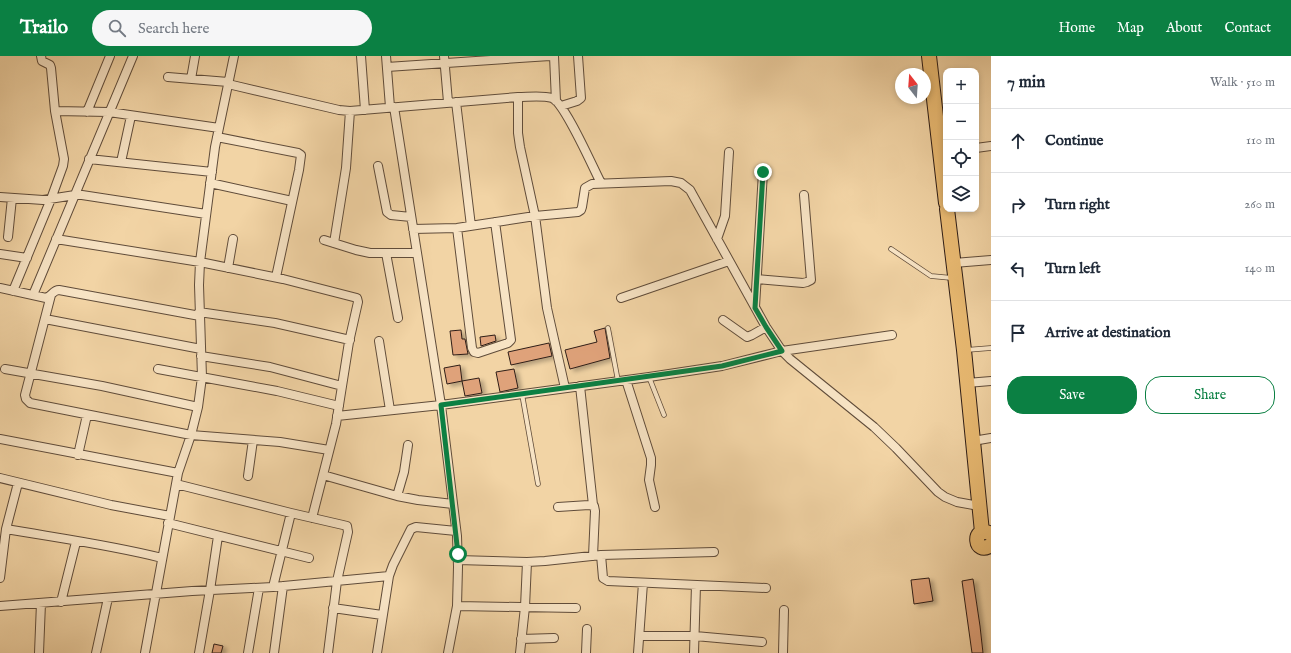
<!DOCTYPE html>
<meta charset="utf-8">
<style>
:root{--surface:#fff;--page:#f6f6f7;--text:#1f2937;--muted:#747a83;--line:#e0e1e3;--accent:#0b8043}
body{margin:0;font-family:"IM FELL English",serif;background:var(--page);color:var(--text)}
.controls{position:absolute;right:12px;top:12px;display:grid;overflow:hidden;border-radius:8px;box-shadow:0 2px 6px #0003}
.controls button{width:36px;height:36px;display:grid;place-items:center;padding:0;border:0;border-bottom:1px solid var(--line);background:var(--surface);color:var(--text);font:20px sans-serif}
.compass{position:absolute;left:895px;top:12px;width:36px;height:36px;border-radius:50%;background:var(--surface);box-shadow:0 2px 6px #0003;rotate:343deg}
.stop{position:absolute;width:12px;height:12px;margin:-9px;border:3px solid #0b8043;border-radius:50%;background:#fff}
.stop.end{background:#0b8043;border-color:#fff;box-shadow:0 1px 4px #0008}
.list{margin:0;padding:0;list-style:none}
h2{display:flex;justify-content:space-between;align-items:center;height:52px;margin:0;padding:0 16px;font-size:17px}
h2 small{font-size:13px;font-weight:400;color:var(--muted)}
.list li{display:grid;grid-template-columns:26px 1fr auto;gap:12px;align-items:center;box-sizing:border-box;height:64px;padding:0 16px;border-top:1px solid var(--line)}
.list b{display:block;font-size:15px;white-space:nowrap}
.list em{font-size:13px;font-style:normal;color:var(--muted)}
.actions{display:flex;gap:8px;padding:12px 16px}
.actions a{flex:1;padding:9px 0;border:1px solid var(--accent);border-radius:16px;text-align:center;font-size:14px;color:var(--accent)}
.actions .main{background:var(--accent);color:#fff}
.icon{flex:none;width:22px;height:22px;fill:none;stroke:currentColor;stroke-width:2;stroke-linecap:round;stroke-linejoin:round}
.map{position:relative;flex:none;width:991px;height:597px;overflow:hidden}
header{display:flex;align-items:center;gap:24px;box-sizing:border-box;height:56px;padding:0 20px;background:var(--accent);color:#fff}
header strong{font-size:19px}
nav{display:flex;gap:22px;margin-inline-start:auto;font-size:14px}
.search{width:280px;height:36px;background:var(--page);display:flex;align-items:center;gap:10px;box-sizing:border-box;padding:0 14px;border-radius:22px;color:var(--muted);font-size:15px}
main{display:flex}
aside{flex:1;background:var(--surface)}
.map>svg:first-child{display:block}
.building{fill:#dfa27a;stroke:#2f1e17;filter:url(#shadow)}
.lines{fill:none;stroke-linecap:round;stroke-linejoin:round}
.service-casing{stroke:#604c3a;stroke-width:5.5}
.minor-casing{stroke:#604c3a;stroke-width:10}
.trunk-casing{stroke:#2f1e17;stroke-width:16}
.service{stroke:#f7e3c4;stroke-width:4}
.minor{stroke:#f7e3c4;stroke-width:8}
.trunk{stroke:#e9ba72;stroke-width:14}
.route{stroke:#0b8043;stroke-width:5}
</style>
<header>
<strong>Trailo</strong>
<div class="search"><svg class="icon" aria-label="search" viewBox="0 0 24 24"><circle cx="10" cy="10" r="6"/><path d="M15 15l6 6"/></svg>Search here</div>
<nav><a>Home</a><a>Map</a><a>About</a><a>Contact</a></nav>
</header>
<main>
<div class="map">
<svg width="991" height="597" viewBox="0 0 991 597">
<defs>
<filter id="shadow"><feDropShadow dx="4" dy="2.5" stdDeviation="2" flood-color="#0004"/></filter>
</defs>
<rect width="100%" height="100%" fill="#f2d4a5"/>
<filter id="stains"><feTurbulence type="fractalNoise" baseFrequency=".005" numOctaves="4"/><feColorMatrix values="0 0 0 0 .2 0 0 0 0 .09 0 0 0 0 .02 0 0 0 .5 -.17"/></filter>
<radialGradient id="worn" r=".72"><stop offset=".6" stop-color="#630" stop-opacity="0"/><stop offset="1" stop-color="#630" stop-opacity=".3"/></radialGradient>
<path class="building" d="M605,272L610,302L570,313L565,294L597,286L594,275Z
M461,274L462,283H465L468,298L453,299L450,275Z
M495,279L496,285L481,290L480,281Z
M549,287L552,300L511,309L508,296Z
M460,309L462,325L447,328L444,312Z
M514,313L518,332L500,336L496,316Z
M479,322L482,337L465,340L462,325Z
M929,522L933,545L914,548L911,524Z
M973,523L980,570L983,597H972L962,525Z
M214,588L223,590L221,597H212Z"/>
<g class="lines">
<g class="service-casing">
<path id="service" d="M891,193L931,220L952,222
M608,272L618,325
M966,294L991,292
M649,321L664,359
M522,338L538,428"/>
</g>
<g class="minor-casing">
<path id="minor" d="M361,0L365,54
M386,0L390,51
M444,0L448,46
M554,0L556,45
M387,11L550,0
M168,21L228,26
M191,23L195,0
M228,28L339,54L350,55L518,41C528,41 542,39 552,42C565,47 593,112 601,127
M518,41V77L520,91L535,160L547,252L565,332
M456,46L471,170
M561,50L577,45L581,42L578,0
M394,51L441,349L457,480L458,511L457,550L448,597
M55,55L109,56L219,72
M87,56L110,0
M217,81L298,97L301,99L299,114L276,221
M976,92L991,90
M89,103L212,116
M121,106L131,60
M378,110L387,156L391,159L411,161
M210,127L292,145
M0,141L43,144L75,139H82L206,158
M457,172L472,292L474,296L478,297L508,287L511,284L495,166
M413,173L457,172L535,160L578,156L581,154L582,151L585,132L592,128L671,125L681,127L690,134L766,271L782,295L790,303L874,371L896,392L938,436L945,441L957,446L979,450
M8,181L12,142
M56,183L200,206L283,223L357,242L358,246L349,286L336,368L312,462
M717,183L725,160L729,96
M324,184L356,194L370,197H417
M334,187L346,112L350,55
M386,197L398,262
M0,198L27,202
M954,207L991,204
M228,212L233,183
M757,223L803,227L807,226L811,224L804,139
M0,232L46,242C52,240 53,234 59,234L200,260
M13,235L51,143L63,110L64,103L55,55L51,12L50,9L42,5L41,0
M33,239L133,0
M51,239L25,339L26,343L30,347L191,379L280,386L329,394
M621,242L729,205
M755,251L763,116
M199,256L275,267L350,284
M45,263L201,293
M723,264L747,281L752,279L766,271
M379,285L390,354
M201,300L270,311L342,330
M5,313L102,330L198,351
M158,313L277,335L339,350
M626,324L651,402V409L649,424L655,451
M967,327L991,325
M580,330L593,449
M337,360L441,349L649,321L722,310L782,295L892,279
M0,383L178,417
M973,385L991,382
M78,399L87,359
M323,419L397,440L418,444L453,448
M248,420L253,384
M0,422L111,449L170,460
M176,428L291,457L343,469L347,470L348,476L337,525L328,597
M397,440L404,416L408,389
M558,451L589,449L594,450L595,455L593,500
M168,467L309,502
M6,473C58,482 111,489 162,502
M601,499L603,522L608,525L766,532
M458,504L527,506L545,505L601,499L714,496
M0,522L6,473L18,427
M273,531L291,457
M61,546L76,486
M0,550L192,535L273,531L389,520
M457,550L576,552
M333,552L382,559
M640,580H695L762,586
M521,583L554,582
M39,597L41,547
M96,597L108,542
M145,597L178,417L191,379L198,351L202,321L199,229L200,206L215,91L234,0
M199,597L210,534L218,480
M248,597L259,532
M274,597L283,530
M377,597L389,520L393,509L411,473L416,471L456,475
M520,597L525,551L527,506
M586,597L587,573
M638,597L643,527
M694,597L696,529
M783,597L784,554"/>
</g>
<g class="trunk-casing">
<path id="trunk" d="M929,0L946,147
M947,153L964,294L982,476
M989,477C972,469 974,501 991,489"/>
</g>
<use href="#service" class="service"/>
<use href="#minor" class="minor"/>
<use href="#trunk" class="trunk"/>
</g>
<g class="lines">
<path class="route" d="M458,498L441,349L722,310L782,295L766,271L755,252L763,116"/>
</g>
<rect width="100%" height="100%" filter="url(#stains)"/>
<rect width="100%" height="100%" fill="url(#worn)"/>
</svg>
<div class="controls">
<button>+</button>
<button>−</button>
<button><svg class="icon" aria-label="locate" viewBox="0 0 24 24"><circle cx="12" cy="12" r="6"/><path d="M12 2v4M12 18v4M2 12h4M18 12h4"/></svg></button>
<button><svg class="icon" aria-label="layers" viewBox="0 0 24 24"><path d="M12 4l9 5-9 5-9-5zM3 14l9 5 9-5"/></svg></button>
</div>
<svg class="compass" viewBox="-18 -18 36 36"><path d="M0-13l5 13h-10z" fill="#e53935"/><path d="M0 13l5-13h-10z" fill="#747a83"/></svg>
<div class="stop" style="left:458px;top:498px"></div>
<div class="stop end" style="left:763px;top:116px"></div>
</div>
<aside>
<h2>7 min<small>Walk · 510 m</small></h2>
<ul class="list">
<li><svg class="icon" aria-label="ahead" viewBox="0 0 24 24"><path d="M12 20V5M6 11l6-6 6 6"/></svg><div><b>Continue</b></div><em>110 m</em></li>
<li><svg class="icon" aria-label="right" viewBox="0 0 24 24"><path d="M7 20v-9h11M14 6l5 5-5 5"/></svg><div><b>Turn right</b></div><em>260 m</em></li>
<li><svg class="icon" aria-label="left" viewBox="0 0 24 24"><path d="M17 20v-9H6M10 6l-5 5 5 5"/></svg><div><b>Turn left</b></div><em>140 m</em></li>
<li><svg class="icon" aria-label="arrive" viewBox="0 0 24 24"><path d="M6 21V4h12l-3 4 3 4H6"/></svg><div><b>Arrive at destination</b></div></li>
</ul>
<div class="actions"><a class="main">Save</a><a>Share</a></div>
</aside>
</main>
